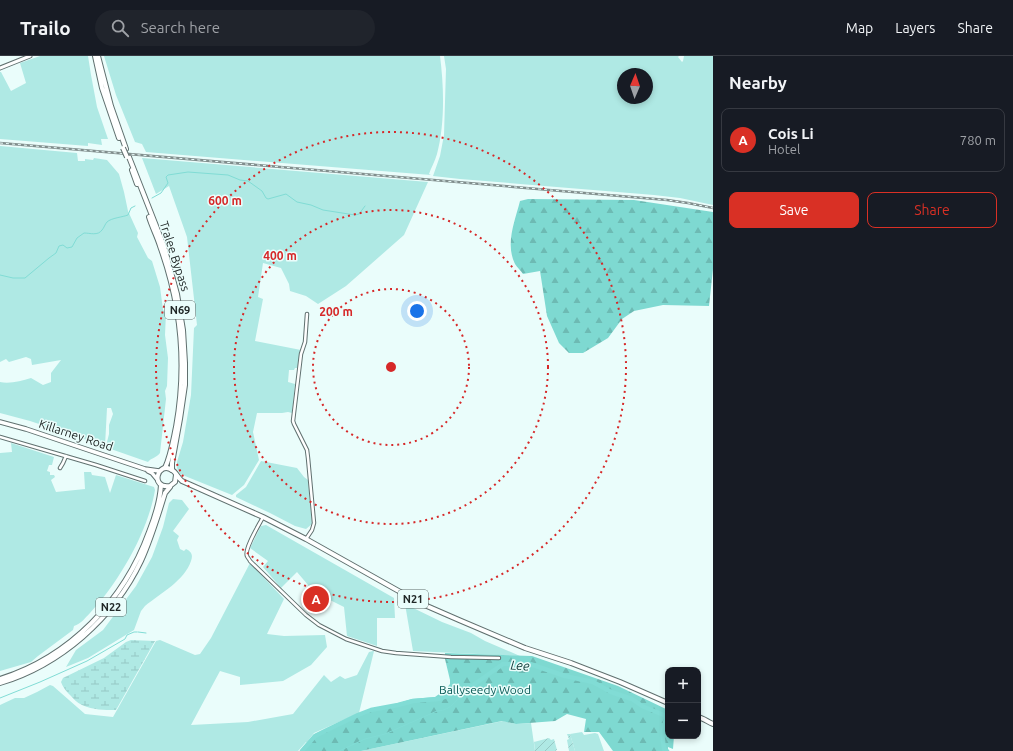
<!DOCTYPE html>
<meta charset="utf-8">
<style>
:root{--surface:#171b24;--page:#20242c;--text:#f1f3f6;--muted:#9ea1a6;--line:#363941;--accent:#d93025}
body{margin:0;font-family:Ubuntu,sans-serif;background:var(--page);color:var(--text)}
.controls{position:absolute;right:12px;bottom:12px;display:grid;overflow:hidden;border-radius:8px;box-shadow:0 2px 6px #0003}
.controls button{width:36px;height:36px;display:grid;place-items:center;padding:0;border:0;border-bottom:1px solid var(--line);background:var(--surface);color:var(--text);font:20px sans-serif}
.compass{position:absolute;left:617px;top:12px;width:36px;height:36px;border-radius:50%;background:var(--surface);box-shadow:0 2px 6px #0003;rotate:2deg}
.you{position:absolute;left:417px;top:255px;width:14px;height:14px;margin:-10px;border:3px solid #fff;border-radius:50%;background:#1a73e8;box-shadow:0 0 0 6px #1a73e833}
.badge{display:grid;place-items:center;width:26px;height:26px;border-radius:50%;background:var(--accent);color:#fff;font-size:13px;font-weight:700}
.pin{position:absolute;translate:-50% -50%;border:2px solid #fff;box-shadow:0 1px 4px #0006}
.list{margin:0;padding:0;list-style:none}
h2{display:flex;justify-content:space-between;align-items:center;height:52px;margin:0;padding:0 16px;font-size:17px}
h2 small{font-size:13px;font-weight:400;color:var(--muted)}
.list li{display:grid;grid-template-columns:26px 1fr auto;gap:12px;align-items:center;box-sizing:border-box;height:64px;margin:0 8px 8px;padding:0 8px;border:1px solid var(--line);border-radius:8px}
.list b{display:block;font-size:15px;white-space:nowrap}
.list p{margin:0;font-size:13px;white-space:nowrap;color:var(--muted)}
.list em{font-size:13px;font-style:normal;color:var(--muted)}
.actions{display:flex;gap:8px;padding:12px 16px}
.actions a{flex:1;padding:9px 0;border:1px solid var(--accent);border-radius:8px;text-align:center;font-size:14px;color:var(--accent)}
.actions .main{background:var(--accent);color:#fff}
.icon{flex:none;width:22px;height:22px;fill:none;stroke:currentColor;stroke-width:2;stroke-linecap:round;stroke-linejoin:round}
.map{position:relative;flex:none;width:713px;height:695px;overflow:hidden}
header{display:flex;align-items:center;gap:24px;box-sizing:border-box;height:56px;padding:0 20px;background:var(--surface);border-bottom:1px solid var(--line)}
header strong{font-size:19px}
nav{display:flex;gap:22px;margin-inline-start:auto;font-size:14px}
.search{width:280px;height:36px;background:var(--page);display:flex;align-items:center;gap:10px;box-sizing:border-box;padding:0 14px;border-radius:22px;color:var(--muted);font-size:15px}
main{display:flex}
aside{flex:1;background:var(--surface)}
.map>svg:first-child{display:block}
.grass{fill:#afe9e4;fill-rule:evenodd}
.forest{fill:url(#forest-firs)}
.wetland{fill:url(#wetland-marsh)}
.garden{fill:url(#garden-furrows)}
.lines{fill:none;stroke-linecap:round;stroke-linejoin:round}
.stream{stroke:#81dcd5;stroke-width:1}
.river{stroke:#81dcd5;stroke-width:4.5}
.minor-casing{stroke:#60706f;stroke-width:4.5}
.tertiary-casing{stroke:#60706f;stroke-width:5}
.secondary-casing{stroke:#60706f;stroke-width:5.5}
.primary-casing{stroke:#60706f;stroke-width:6}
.trunk-casing{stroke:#60706f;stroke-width:6}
.minor{stroke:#fff;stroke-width:2.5}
.tertiary{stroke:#fff;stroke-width:3}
.secondary{stroke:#fff;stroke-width:3.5}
.primary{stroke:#fff;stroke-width:4}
.trunk{stroke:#fff;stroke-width:4}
.rail-casing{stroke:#808d8c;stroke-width:2.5}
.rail{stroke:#eafdfb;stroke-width:1;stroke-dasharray:3;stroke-linecap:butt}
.primary-bridge-casing{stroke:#60706f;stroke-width:6;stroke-linecap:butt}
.primary-bridge{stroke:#fff;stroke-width:4}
.ring{fill:none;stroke:#d62828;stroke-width:2;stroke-dasharray:2 4}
.labels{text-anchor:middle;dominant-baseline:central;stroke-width:3;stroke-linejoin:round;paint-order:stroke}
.shield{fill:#eafdfb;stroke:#5d6867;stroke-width:1}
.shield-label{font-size:11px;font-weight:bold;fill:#212827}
.street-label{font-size:12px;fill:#212827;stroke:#eafdfb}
.park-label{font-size:12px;fill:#065955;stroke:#eafdfb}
.water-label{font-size:13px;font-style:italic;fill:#113d3a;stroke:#eafdfb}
.centre{fill:#d62828;stroke:#eafdfb;stroke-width:2}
.ring-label{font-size:12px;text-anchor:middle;font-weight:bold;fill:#d62828;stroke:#eafdfb;stroke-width:3;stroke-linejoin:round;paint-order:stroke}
</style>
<header>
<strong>Trailo</strong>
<div class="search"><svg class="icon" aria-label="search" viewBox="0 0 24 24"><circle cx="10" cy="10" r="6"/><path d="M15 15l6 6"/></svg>Search here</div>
<nav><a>Map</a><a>Layers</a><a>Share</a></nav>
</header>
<main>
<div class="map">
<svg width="713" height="695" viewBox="0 0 713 695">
<defs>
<pattern id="forest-firs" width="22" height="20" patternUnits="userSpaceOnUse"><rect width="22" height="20" fill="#7ed9d1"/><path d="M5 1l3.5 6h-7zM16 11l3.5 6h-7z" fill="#6dbab3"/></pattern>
<pattern id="wetland-marsh" width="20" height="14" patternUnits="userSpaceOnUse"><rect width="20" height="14" fill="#afe9e4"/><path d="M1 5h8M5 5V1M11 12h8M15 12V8" fill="none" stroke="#96c8c4"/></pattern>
<pattern id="garden-furrows" width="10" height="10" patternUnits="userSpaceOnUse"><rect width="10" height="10" fill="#afe9e4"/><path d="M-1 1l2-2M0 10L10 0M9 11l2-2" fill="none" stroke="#96c8c4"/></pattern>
</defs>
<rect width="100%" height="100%" fill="#eafdfb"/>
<path class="grass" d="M40,0H88L91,19L97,51L108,83H101L102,89L88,87V90L0,83V16H1L11,35L26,27L20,7Z
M104,0H440C444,31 445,68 437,98C435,105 431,112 429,118L431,119L146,96L142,88L135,86L116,39Z
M444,0H679L678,1L682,6L683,5L684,0H713V149L680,142L654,139L460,123L433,120L440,100L444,79L446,13ZM623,18H647V42H623Z
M0,90L77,97L78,105H85V103L93,104L94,102L107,104L119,118L124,136L128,155L138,177L137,181L148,202L152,205L160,231L163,254L166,257L165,279L168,302L167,330L165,335L166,343L160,397C156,402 151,402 148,406L108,392L107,386L109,378V369L113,358L111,352H107L105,390L30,365L0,357V326C10,328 21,325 31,322L43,329L51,326V317L61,304L32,309L31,303L26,301L9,306L6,303L0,306Z
M142,102L428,126L404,179L346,230L318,248L306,240L290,235L289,228L281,212L263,207L258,241L263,243L255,285L301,294L298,310L297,312H295L294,314H289L288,326L295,328L292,357L288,356L282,357H257L253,376L259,404L244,429L232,439L180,418L177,412V406L183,386L191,339L194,272L197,269L187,181L169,130L156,138Z
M11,387L54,401L52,409H49L47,415L50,416V419H54L55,421L51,424L56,436L85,433L84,416H91L92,419L105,421L110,437L116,419L154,431L155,434C148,476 119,526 90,557C85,562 81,568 74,570L73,574L38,600L31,606L0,615V397L12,396Z
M261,405L297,412L304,421L308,424L312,468L306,473L295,470L270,457L236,441V439L246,431Z
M173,443L182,444L189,453L173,475L179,480L177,484L180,493L184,495L186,493C192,496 193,499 191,505C184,525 161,537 145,550L141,555L134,574L88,602L66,611L76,594L103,574L136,530L152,501L163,471L169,447Z
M266,469L394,542L395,562H377V590L347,580L344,551L314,536L297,516L281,532L263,511L268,505L250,492L261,470Z
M250,507L284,543L267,578L284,580L325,579L327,591L311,609L283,625L251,628L240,629V621L220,615L191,669L248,666L293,658L324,619L331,626L340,620L345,623L357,619L369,596L373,595H374L359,657L314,677L307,686H306L298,695H0V649L15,642H24L37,636L50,629L53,630L85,658L113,661L156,585L160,584L195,599L200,598L211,582Z
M405,548L442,566L471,577L485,585L520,600L413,595Z
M503,665L516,668L531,667L535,695H361Z
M582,676L584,679L595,677L598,678L604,695H575L570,678Z"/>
<path class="forest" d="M528,143L634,144L713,156V213L709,250L663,249L634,255L622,263L608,282L583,297H569L559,287L547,260L540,215L523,218C521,215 517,211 515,208C505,188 515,165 520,145Z
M445,597L532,600L618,630L668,654V680H674L673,693L668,691V695H613L599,676H584L586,663L567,658L555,665L516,668L502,665L361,695H300L315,678L367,654L396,648L412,643L435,641L446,633L450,628V624L445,603Z"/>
<path class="wetland" d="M131,584L155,585L116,654C103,654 94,654 82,649C77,647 73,642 70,639C65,634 63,631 61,626L63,622L104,602L126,586Z"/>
<path class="garden" d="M567,678H570L575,695H569L567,684L569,683Z
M549,682L551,684L554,683L557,694L555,695H535L534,686Z"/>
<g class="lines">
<path class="stream" d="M152,142L161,137L168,127L166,121L168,119L188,116L228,119L240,124L248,125L262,135L266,142L268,143L286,138L297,146L311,149L323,154L355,159L359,158L365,150
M0,219L13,222H25L49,202L56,197L59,190L63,189L67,192L72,191L77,182L84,177C90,177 98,180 102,174C104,172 105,168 107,166C111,162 123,161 128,159L131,152L135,150
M138,576L146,577
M0,642L40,626L87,605L125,583L127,579L134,576H137
M339,695L365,683L385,678L437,655C452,655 458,641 469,632"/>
<path class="river" d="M302,695L315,680L327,674L358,659L371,654L398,649L413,645L439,643L469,632L503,608H530L565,620L593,626L611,636L632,643L642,650L666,660C666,665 664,670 663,674C662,681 663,686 664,693L667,695"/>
<g class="minor-casing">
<path id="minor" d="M0,381L96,409L145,425
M60,412L63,407L66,400
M263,461C259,469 244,493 247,500C247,501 250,504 250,505L306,559L319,569L346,583L382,595L396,597L451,601L499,602
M306,483L312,474L314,467L308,402L307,394L294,368L293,365L301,298L305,286L307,258"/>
</g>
<g class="tertiary-casing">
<path id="tertiary" d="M0,12L30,0"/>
</g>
<g class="secondary-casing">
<path id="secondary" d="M0,366L26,373L145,413L159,415
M148,415L152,417L157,423"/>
</g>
<g class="primary-casing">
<path id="primary" d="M95,0L102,32L119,82
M98,0L111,50L126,93
M129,101L164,190L177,238L183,274L185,307V329L180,363L172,407V414
M132,114L137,128
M149,161C152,171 157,180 160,190C181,248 187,310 176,371C173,385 171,399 165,412"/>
</g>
<g class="trunk-casing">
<path id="trunk" d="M176,419L175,426L170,430C149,433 158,404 172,414C176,416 178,422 182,425L263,461L306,483L420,547L459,564L525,592L571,607L620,626L668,647
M0,623C70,601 124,545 149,476C155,461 160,445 161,429
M0,627C60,609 114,562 141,505C151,483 158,460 165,437L170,431
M698,661C703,662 708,666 713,668"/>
</g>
<use href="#minor" class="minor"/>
<use href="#tertiary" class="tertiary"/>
<use href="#secondary" class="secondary"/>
<use href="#primary" class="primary"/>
<use href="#trunk" class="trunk"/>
<g class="rail-casing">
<path id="rail" d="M0,87L667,144L688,147L713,152"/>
</g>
<use href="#rail" class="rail"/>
<g class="primary-bridge-casing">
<path id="primary-bridge" d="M123,92L127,101"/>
</g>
<use href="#primary-bridge" class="primary-bridge"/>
</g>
<g class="ring">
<circle cx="391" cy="311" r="78"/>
<circle cx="391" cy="311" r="157"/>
<circle cx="391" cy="311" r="235"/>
</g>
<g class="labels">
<g class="shield">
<rect x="165" y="245" width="30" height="18" rx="3"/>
<rect x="398" y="534" width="30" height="18" rx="3"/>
<rect x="96" y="542" width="30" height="18" rx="3"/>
</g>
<g class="shield-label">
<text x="180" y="254">N69</text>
<text x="413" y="543">N21</text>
<text x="111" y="551">N22</text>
</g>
<g class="street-label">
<text transform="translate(175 200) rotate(72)">Tralee Bypass</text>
<text transform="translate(76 379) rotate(18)">Killarney Road</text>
</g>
<g class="park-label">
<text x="485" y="633">Ballyseedy Wood</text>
</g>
<g class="water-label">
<text transform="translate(520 609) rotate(3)">Lee</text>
</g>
</g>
<circle cx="391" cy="311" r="6" class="centre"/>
<g class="ring-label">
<text x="225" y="149">600 m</text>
<text x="280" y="204">400 m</text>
<text x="336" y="260">200 m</text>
</g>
</svg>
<div class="controls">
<button>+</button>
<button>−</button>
</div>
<svg class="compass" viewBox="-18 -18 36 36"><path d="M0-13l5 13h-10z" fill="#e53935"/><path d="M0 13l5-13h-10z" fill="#9ea1a6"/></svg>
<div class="you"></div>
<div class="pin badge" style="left:316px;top:543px">A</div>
</div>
<aside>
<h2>Nearby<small></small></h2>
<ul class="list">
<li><span class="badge">A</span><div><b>Cois Li</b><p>Hotel</p></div><em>780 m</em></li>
</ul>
<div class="actions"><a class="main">Save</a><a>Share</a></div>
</aside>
</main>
